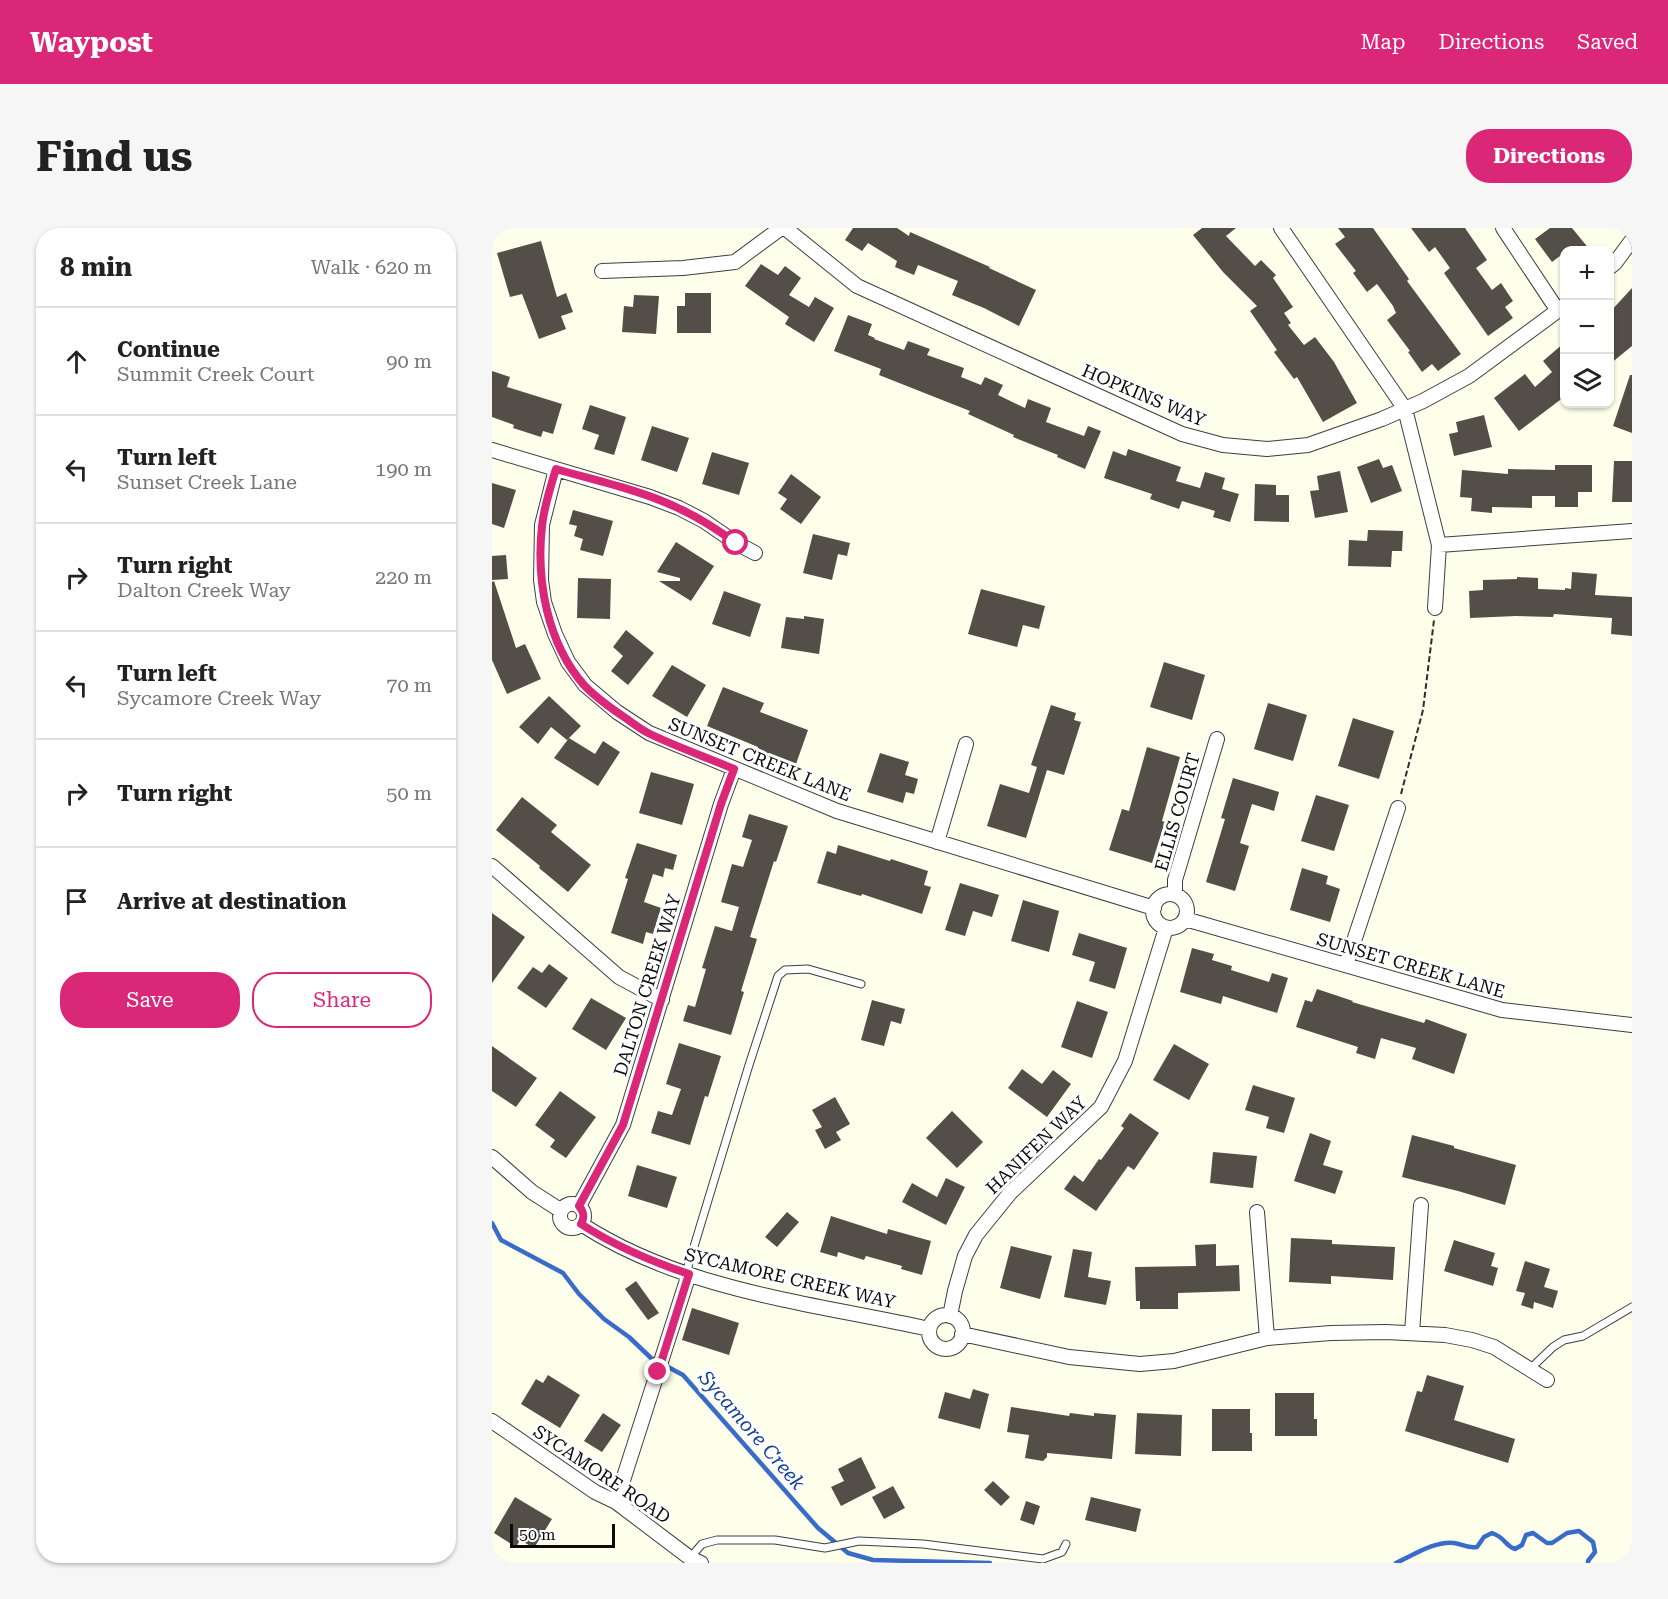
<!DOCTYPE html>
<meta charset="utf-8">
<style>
:root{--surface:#fff;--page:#f6f6f6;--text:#222;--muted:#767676;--line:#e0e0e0;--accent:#db2777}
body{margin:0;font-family:"Roboto Serif",serif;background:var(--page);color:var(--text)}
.controls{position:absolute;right:18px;top:18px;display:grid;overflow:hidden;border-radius:12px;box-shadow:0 2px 4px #0004}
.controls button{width:54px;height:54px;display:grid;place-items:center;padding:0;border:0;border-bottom:2px solid var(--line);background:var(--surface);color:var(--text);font:30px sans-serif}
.scale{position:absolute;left:18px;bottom:15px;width:105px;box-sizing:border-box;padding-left:6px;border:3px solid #0b0b0b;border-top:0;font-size:16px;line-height:21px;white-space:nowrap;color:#0b0b0b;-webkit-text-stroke:4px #fff;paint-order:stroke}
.stop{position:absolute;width:18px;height:18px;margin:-14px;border:4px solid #db2777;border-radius:50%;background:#fff}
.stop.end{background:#db2777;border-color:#fff;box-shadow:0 2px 6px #0008}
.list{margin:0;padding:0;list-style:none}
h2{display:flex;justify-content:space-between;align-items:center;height:78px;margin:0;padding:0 24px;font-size:26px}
h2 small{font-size:20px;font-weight:400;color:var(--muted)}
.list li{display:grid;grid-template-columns:39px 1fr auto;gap:18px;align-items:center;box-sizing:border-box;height:108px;padding:0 24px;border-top:2px solid var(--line)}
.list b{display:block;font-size:22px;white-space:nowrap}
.list p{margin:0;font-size:20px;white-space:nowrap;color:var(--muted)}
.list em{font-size:20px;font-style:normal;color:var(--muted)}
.actions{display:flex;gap:12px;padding:18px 24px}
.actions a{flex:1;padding:14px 0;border:2px solid var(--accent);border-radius:24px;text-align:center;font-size:21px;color:var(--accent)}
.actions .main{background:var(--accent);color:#fff}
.icon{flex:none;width:33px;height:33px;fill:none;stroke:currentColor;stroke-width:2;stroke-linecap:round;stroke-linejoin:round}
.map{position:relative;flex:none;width:1140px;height:1335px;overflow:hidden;border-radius:24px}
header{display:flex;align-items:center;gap:36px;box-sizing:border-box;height:84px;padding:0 30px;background:var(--accent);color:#fff}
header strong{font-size:28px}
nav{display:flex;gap:33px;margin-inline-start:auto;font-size:21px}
.intro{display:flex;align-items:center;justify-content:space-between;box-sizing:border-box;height:144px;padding:0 36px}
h1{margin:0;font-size:42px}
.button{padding:15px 27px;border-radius:24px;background:var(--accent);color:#fff;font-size:21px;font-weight:700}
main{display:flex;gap:36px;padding:0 36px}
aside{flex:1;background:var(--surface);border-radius:24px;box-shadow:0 2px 4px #0004}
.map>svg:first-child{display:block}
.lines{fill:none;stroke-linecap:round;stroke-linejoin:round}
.stream{stroke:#386bca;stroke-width:4.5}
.building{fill:#534f48}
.lane-casing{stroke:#3e3e3e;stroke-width:9}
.street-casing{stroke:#3e3e3e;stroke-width:16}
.path{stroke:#2d2d2d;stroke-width:2;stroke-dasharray:6 3;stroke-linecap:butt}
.lane{stroke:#fff;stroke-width:7}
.street{stroke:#fff;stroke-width:14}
.route{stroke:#db2777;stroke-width:8}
.labels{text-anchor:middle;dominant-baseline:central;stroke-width:6;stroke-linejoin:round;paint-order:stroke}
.street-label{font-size:18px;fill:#0b0b0b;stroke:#fff}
.water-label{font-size:20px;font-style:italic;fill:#184099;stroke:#fff}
</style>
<header>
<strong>Waypost</strong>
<nav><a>Map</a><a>Directions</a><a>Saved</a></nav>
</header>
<div class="intro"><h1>Find us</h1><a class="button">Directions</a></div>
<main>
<aside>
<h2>8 min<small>Walk · 620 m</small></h2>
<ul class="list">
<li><svg class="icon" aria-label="ahead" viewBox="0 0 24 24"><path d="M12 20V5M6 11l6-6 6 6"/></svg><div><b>Continue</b><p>Summit Creek Court</p></div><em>90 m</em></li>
<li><svg class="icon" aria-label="left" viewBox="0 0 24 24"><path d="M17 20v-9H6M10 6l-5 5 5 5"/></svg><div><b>Turn left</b><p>Sunset Creek Lane</p></div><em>190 m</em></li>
<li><svg class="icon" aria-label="right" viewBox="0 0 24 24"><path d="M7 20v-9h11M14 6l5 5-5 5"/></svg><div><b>Turn right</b><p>Dalton Creek Way</p></div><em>220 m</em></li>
<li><svg class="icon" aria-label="left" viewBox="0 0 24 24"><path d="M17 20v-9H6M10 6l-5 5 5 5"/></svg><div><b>Turn left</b><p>Sycamore Creek Way</p></div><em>70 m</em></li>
<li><svg class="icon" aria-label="right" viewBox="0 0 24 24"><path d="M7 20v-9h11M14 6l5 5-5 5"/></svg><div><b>Turn right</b></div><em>50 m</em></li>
<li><svg class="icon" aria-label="arrive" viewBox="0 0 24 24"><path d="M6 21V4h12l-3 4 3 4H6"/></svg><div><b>Arrive at destination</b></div></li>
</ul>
<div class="actions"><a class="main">Save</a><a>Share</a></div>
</aside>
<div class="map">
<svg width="1140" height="1335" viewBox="0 0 1140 1335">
<rect width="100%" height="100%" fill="#fdffea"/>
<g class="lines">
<path class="stream" d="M0,995L9,1012L71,1045L87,1066L112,1091L137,1109L159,1130L191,1147L326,1300L356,1325L381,1332L498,1335
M904,1335C922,1327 942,1313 962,1315C970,1316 977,1321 985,1319L992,1309L1000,1305C1014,1310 1012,1317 1023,1321L1030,1317L1034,1307L1041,1305L1055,1315H1060L1075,1305L1087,1303L1101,1314L1103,1324L1096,1333V1335"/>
</g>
<path class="building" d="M361,0H405L417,8L418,4L498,39L497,40L544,62L527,98L492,80L460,67L466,53L426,37L422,47L403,39L405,33L376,15L370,23L353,12Z
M710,0H744L734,8L763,38L769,32L784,47L781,50L801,79L792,85L799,95L796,97L812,117L823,109L842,134L865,175L831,194L805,149L802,151L782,124L785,122L758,83L765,78L731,44L701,7Z
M846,0H881L917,51L915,53L969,126L946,143L940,136L930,144L916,124L918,123L895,92L904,85L901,78L885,56L875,64L861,45L864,43L843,16L853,9Z
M919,0H973L995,32L984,40L1000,62L1009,55L1021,73L1013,79L1021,90L996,108L952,45L958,40L943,19L937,24Z
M1058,0H1080L1098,22H1072V25L1060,34L1043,11Z
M49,13L65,69L74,65L81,84L69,88L74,101L47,111L30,66L18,69L5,25Z
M269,36L286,47L293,38L309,50L297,67L317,79L323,69L342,80L322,114L293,96L297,89L253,58Z
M1140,60V118L1118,136V84Z
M193,65H219V105H185V78H193Z
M142,67L167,68L164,106L130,104L132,78L141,79Z
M356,87L380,96L376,107L383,110L382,111L412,122L416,113L438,121L435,127L472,140L469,149L489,157L493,149L511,157L506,167L533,180L536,171L559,180L554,194L592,208L596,198L609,203L593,241L565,229L566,227L521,209L522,207L476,186L478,183L387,147L389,141L342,123Z
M1072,115V169L1027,203L1002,170L1033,146L1043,159L1060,144L1051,133Z
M0,143L18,149L15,159L70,176L61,206L51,203L49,209L21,200L22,197L0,189Z
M1138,147H1140V205L1121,198Z
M98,177L134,189L122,227L102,221L107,207L90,201Z
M992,187L1000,219L962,228L957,206L966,204L964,194Z
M160,198L197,210L185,244L149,232Z
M636,221L689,239L684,253L708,260L713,244L733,250L730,261L747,266L738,294L721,289L723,283L690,273L687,281L658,271L660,266L612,250L621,223L634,228Z
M220,224L257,235L247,267L210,256Z
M887,231L891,240L900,237L910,263L879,275L865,239Z
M1122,233H1140V274H1120Z
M1063,237H1100V264H1086V279H1063V268H1040V280L1000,279V285L979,283L980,270L968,269L970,242L1016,246V241L1063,242Z
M848,243L856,284L823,290L818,263L827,262L825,248Z
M299,246L329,269L309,296L288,281L295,271L286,265Z
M0,255L24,262L12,300L0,296Z
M763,256L784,257V267H797V294L762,293Z
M81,282L121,293L111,328L88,322L91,311L82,308L85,298L77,296Z
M876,302L911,303L910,323H900L899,339L856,338L857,312L875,313Z
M321,306L358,315L355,328L346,326L340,352L311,345Z
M184,314L222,338L199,373L167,353H188V350L165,344Z
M14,327L16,351L0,352V328Z
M1080,344L1105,346L1103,367L1140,369V408L1119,406L1120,390L1062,386L1061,389L1024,388L978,390L977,363L991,362V352L1025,351V349L1046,350V361L1073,362V360L1079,361Z
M86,350L119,351L118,391L85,390Z
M2,353L24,420L33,416L49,451L15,466L0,432V354Z
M489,361L553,378L547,401L531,397L525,419L476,406Z
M232,363L269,376L258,409L220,396Z
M312,388L332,391L327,426L289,420L294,389L312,391Z
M134,402L162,425L136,457L119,443L131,428L121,419Z
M672,434L713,447L700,492L658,479Z
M180,437L214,457L195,489L160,468Z
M231,459L272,475L268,484L316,502L304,536L265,522L266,519L215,498Z
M57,468L89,498L75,512L59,499L46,516L27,499Z
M776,475L815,487L801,533L762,521Z
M559,477L584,485L582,492L589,494L572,547L555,542L534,610L495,598L508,556L537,565L545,539L539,537Z
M861,490L902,503L887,551L846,538Z
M77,510L103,526L111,513L128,524L106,558L62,530Z
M655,519L688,529L670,593L673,594L660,635L617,622L630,581L637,583Z
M388,525L417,534L413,547L426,551L422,566L414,564L411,575L375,564Z
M159,544L202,556L190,597L147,585Z
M741,550L787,564L782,583L760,576L748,615L757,618L743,663L714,654L733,591L729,590Z
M824,567L857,577L842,623L809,613Z
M30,569L65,597L59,604L99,637L76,664L47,640L48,638L4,602Z
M257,586L296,598L284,634L282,633L258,709L265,711L249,763L252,764L239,807L191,793L196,777L203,779L214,741L210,740L223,698L240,703L247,679L229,674L240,636L251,639L260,612L250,609Z
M145,615L185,627L181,642L173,640L171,649L161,646L152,674L169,680L161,706L154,704L151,716L119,705L136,651L133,650Z
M346,617L398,633L399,631L436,643L432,657L439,659L430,686L370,666L369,668L325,655L335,623L344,626Z
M810,640L836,648L834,656L848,661L838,694L798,682Z
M468,655L507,667L500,689L481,683L473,708L453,702Z
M531,672L567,683L557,724L519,713Z
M0,685L33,709L0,755Z
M587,705L635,720L623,761L597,753L603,734L580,727Z
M700,720L722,726L720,732L740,738L739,742L777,754L780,745L796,750L785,785L731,768L729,776L688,764Z
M57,736L76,750L54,780L25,760L41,739L50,745Z
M825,761L861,773L860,774L932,795L934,791L975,806L962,846L920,831L924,820L889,810L883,831L864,825L866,819L804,799L813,772L820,774Z
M99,770L134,790L114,822L80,801Z
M380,772L413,781L409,796L399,793L392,818L369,812Z
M585,773L616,784L600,830L569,819Z
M187,815L229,828L216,869L213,868L198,917L159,905L166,883L180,887L189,861L174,856Z
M682,816L717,836L697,872L661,852Z
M0,818L45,850L24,879L0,863Z
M530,841L550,856L561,842L579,856L555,889L516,860Z
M761,857L803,870L792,905L774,900L777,889L753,882Z
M68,863L104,889L74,930L58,919L63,912L43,897Z
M343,869L358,896L344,904L349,912L333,921L323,902L330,899L320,882Z
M460,883L491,914L465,940L434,910Z
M638,885L667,905L642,942L636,938L604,983L572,961L582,947L591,954L607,931L609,932L632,900L629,898Z
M818,905L839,913L831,937L851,943L843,966L802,953Z
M920,907L962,918V920L1024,937L1013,977L966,963L910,949Z
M721,924L765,928L761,960L718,955Z
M145,937L185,949L175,980L136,968Z
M454,950L473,959L454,997L410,974L420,955L445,969Z
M295,984L307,994L285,1019L273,1009Z
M339,988L395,1006L396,1001L439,1013L430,1047L409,1041L410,1038L374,1028L372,1032L346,1024L345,1029L328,1024Z
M799,1010L840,1012V1016L903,1019L901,1052L839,1048V1056L797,1054Z
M962,1012L1003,1025L999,1038L1006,1040L1001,1058L952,1043Z
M724,1016V1038L747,1037L748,1063L686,1065V1081H648V1073H644L643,1039L704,1038L703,1017Z
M519,1018L560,1028L548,1071L508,1060Z
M581,1021L600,1024L596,1049L619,1053L614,1077L572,1069Z
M1033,1033L1058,1041L1052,1059L1066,1063L1061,1080L1042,1074L1041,1081L1029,1077L1033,1065L1024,1063Z
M144,1053L167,1085L156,1092L133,1061Z
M200,1080L247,1095L237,1127L190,1112Z
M56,1147L88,1167L68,1200L29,1176L44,1151L51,1155Z
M935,1147L972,1158L962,1192L1023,1211L1016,1235L913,1203L925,1163L930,1164Z
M481,1161L497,1166L488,1201L446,1190L453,1164L478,1171Z
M783,1165H822V1191H825V1208H783Z
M519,1179L577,1188L578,1185L602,1188V1185L624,1187L620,1231L555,1225V1229L551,1233L533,1230L537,1207L515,1204Z
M720,1181H758V1205H760V1223H720Z
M111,1185L129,1197L110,1224L92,1213Z
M645,1185L690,1187L689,1228L643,1226Z
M369,1229L384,1260L349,1278L339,1259L352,1253L346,1241Z
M501,1253L518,1269L509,1278L492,1262Z
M401,1258L413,1280L392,1291L380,1269Z
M23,1269L60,1291L42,1320L28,1312L24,1319L2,1305Z
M599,1269L649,1281L644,1304L593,1292Z
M534,1273L548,1278L542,1297L528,1292Z"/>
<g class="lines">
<g class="lane-casing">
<path id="lane" d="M194,1045L257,837L286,748L293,742L316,741L369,756
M1038,1141L1061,1119L1072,1112L1091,1108L1140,1079
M198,1330L210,1316L225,1312H283L333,1320L367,1313L431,1316L551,1331L570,1324L574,1316"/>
</g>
<g class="street-casing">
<path id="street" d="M293,0L365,58L690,206L731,217L775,221L816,217L890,191L931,173L977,148L1072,78
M789,0L913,181L947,317L943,380
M1011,0L1066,83
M1118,39L1123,35L1140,12
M110,43L191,40L243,34L289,0
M0,222L158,269L187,280L212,293L244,315L263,325
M64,241L50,297L49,352L52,374L63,406L76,434L93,457L125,484L157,505L345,583L662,680
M947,317L1140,303
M445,614L474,516
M0,638L127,749L170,772
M661 683a17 17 0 1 1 34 0a17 17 0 1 1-34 0Z
M683,667V652L725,511
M693,691L1010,782L1140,797
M854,737L906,580
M0,929L40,964L68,982
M68 988a12 12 0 1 1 24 0a12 12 0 1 1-24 0Z
M87,978L131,897L229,576L242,541
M765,984L775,1110
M89,996C192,1063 320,1075 437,1101
M437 1104a17 17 0 1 1 34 0a17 17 0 1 1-34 0Z
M458,1088L463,1063L473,1028L484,1007L518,965L609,879L633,833L674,700
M920,1105L929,977
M470,1106L577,1129L648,1136L682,1133L775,1110L839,1105L894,1104L953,1107L980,1112L1002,1119L1055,1152
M0,1193L103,1264L124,1274L198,1330L209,1335
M124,1274L197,1046"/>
</g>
<path class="path" d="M909,566L931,482L942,392"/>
<use href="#lane" class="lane"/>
<use href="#street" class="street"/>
</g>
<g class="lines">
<path class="route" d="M166,1144L197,1046C158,1033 123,1018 89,996C93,989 92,984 87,978L131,897L229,576L242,541C214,529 185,519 158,506C150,502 142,496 135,491C120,481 104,470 92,457C55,415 44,352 50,298C52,279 58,260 64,241C105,253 149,262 188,281C208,290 226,302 244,315"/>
</g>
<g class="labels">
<g class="street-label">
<text transform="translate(652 167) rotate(23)">HOPKINS WAY</text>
<text transform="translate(268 531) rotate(22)">SUNSET CREEK LANE</text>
<text transform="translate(685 584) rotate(-74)">ELLIS COURT</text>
<text transform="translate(919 737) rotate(16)">SUNSET CREEK LANE</text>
<text transform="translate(155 757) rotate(-73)">DALTON CREEK WAY</text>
<text transform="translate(544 917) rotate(-44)">HANIFEN WAY</text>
<text transform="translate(298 1050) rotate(13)">SYCAMORE CREEK WAY</text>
<text transform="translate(110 1246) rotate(34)">SYCAMORE ROAD</text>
</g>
<g class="water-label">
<text transform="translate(260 1202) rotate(49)">Sycamore Creek</text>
</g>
</g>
</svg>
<div class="controls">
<button>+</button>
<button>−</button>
<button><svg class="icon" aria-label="layers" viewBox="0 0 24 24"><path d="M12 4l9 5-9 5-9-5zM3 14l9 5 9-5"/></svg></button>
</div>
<div class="scale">50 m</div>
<div class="stop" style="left:244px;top:315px"></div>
<div class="stop end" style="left:166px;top:1144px"></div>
</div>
</main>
